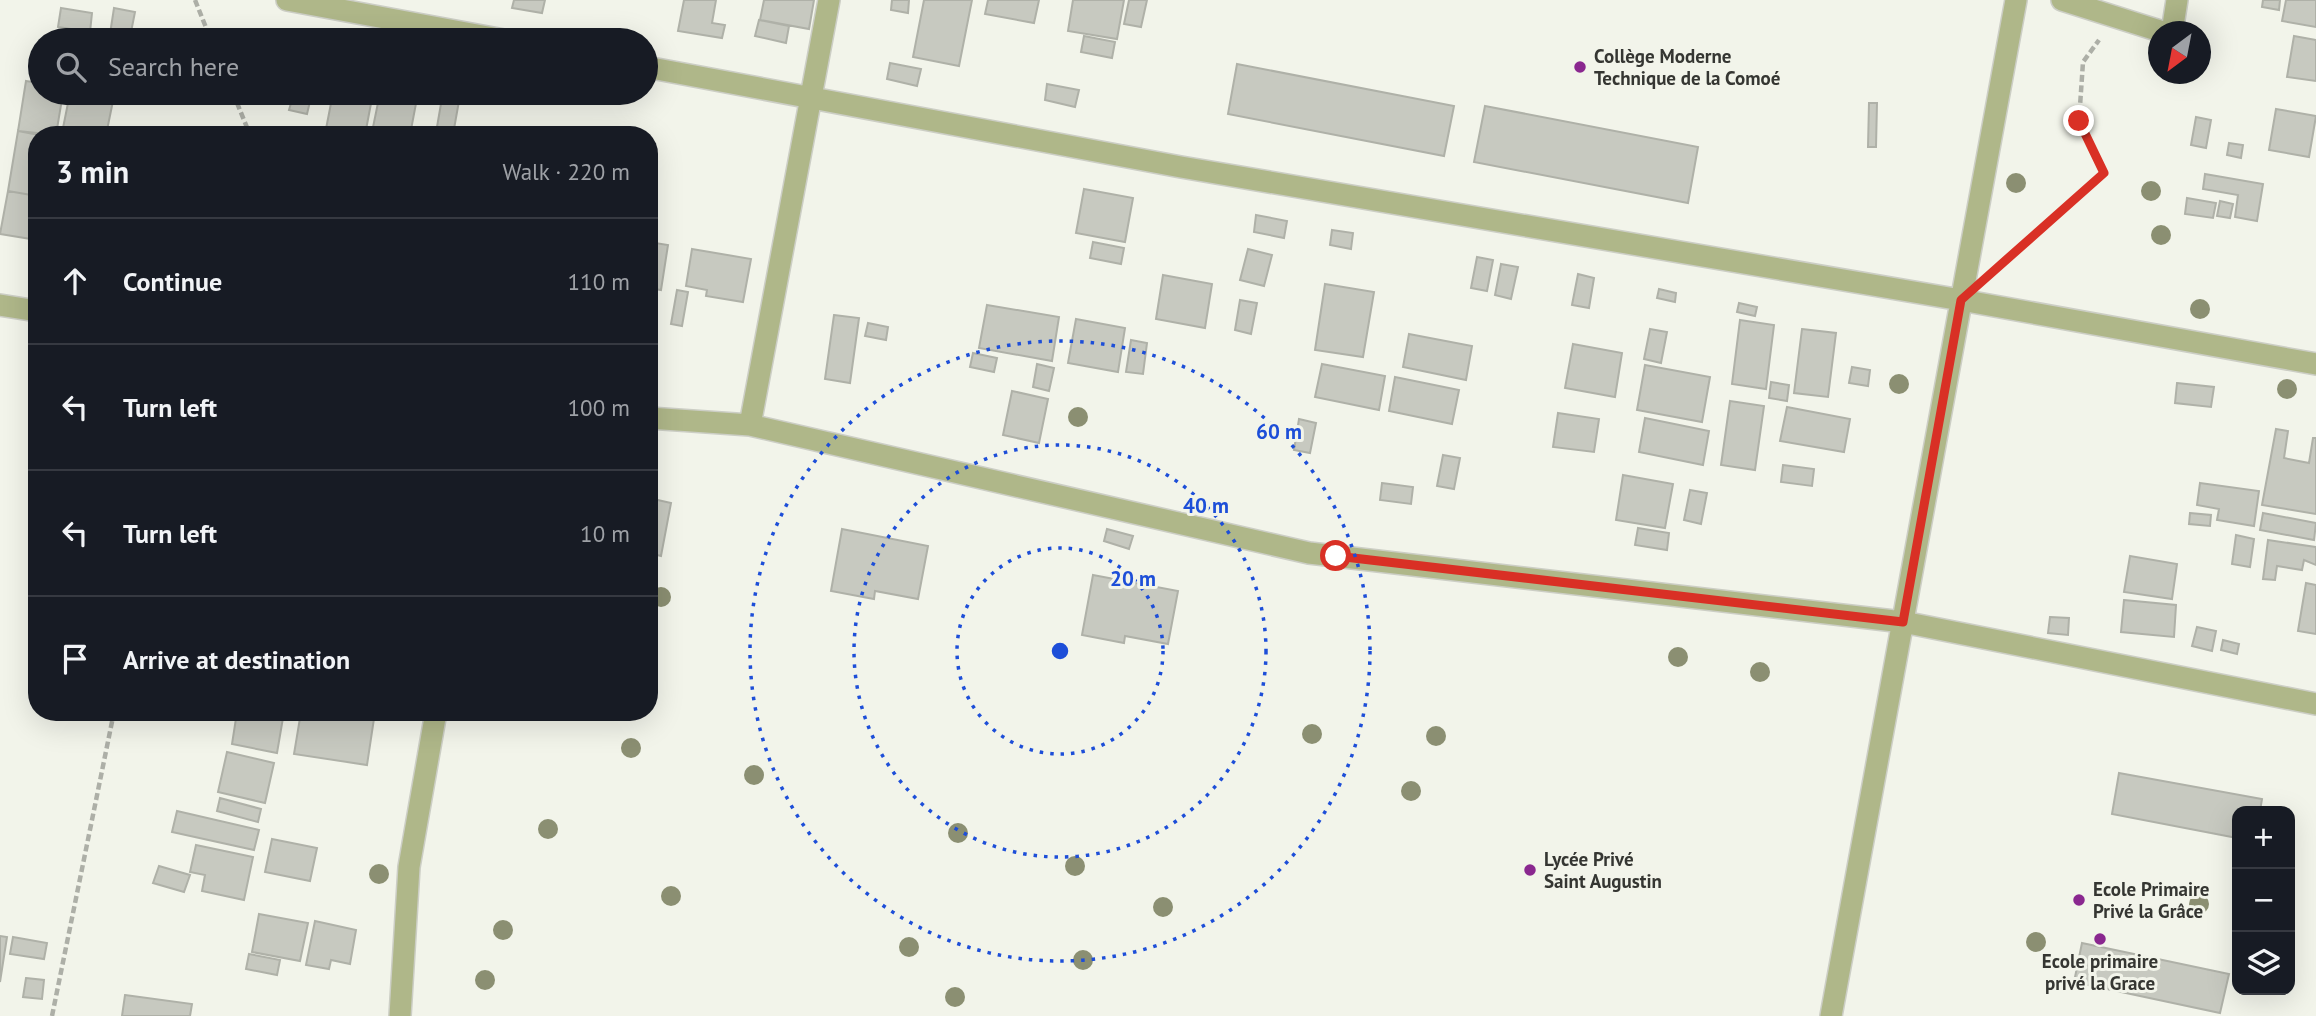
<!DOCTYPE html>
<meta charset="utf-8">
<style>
:root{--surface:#171b24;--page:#20242c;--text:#f1f3f6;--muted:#9ea1a6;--line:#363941}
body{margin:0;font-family:"PT Sans",sans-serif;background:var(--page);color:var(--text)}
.controls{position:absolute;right:21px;bottom:21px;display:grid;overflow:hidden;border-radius:14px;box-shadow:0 7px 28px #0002}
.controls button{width:63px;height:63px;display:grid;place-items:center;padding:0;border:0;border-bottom:2px solid var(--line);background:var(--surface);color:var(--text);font:35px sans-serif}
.compass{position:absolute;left:2148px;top:21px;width:63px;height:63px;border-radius:50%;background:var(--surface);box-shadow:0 7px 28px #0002;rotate:212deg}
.stop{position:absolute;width:21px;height:21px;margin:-16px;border:5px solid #d93025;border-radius:50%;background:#fff}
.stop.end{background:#d93025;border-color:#fff;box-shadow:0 2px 7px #0008}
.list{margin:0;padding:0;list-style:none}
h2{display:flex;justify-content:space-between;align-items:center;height:91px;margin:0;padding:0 28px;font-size:30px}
h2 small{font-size:23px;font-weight:400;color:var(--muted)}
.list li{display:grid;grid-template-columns:46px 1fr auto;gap:21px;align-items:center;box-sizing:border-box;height:126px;padding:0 28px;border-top:2px solid var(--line)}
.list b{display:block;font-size:26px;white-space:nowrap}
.list em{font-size:23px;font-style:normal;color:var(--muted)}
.icon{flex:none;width:38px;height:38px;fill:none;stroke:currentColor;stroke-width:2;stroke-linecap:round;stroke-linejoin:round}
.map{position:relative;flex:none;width:2316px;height:1016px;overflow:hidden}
.search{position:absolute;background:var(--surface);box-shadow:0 7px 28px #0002;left:28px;top:28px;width:630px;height:77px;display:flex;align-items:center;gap:18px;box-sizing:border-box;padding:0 24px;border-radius:38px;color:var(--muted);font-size:26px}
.panel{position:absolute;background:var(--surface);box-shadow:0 7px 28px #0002;left:28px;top:126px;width:630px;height:595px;border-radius:28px}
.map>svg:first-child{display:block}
.building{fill:#c7c9c0;stroke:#afb1a8;stroke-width:2}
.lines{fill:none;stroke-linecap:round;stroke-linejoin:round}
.minor-casing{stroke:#cccec5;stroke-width:24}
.path{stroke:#adafa7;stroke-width:4.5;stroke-dasharray:7 3.5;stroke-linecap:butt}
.minor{stroke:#afb789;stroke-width:21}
.tree{fill:#8b8f72}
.route{stroke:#d93025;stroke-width:9}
.ring{fill:none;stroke:#1d4ed8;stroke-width:3.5;stroke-dasharray:3.5 7}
.poi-dot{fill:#8a278f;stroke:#f2f4ea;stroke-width:2.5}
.labels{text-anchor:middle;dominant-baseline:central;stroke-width:6;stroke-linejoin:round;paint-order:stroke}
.poi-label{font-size:19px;font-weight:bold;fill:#353632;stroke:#f2f4ea;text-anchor:start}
.centre{fill:#1d4ed8;stroke:#f2f4ea;stroke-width:3.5}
.ring-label{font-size:21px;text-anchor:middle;font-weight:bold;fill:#1d4ed8;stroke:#f2f4ea;stroke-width:6;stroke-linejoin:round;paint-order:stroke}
</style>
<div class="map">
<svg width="2316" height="1016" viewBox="0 0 2316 1016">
<rect width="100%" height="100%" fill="#f2f4ea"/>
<path class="building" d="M514,0H545L542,13L512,8Z
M684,0H716L712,23L725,25L722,38L678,31Z
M764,0H814L809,29L760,20Z
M892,0H909L908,13L891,10Z
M924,0H972L959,66L913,57Z
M988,0H1039L1034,23L985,14Z
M1073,0H1124L1117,39L1068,31Z
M1129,0H1147L1141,27L1124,24Z
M2263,0H2280L2279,10L2262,7Z
M2286,0H2316V27L2282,21Z
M61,8L92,13L90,32L58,27Z
M114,8L135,12L130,37L110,34Z
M759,20L789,26L786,43L755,36Z
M1084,36L1115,42L1112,58L1081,52Z
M2294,36L2316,40V81L2287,77Z
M890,63L921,69L917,86L887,79Z
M1237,64L1454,106L1444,156L1228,114Z
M26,81L40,83V93H63L56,135L18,131Z
M1047,84L1079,90L1075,107L1045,100Z
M70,93H98L97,97L113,101L106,135H94L63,128Z
M294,93H312L307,114L289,110Z
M333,93H373L365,135L326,129Z
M380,93H418L410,135L372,132Z
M442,98L459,101L454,129L437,127Z
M1869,103H1877L1876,147H1868Z
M1485,106L1698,147L1688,203L1474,162Z
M2276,109L2316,116L2309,157L2269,150Z
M2196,117L2211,120L2206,148L2191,145Z
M18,131L39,135H37V196L8,191Z
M2229,143L2243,145L2241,158L2227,155Z
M2205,174L2263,184L2257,221L2235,217L2238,195L2203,189Z
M1084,189L1133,198L1125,242L1076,233Z
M8,191L37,196V240L0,234Z
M2187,198L2216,203L2213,218L2185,214Z
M2220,201L2233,204L2230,218L2217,216Z
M1256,215L1287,221L1284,238L1254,232Z
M1332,230L1353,233L1351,249L1330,245Z
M649,242L668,245L661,290L649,288Z
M1093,242L1124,248L1121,264L1090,258Z
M692,249L751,259L743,302L706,296L707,290L686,286Z
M1248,249L1272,255L1264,286L1240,280Z
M1477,257L1493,260L1487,291L1471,288Z
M1501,264L1518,267L1511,299L1495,295Z
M1578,274L1594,278L1589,308L1572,305Z
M1163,275L1212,284L1205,328L1156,319Z
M1325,284L1374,292L1363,357L1315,350Z
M1659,289L1676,293L1675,302L1657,298Z
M677,290L688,292L682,326L671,324Z
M1240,300L1257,303L1251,334L1235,330Z
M1739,303L1757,307L1755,316L1737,312Z
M987,305L1059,317L1052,361L979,348Z
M834,315L859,318L850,383L825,379Z
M1076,319L1125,328L1118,372L1068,363Z
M1740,320L1774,325L1766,389L1732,384Z
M868,323L888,327L886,340L865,336Z
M1650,329L1667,332L1661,363L1644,359Z
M1802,329L1836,333L1828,397L1794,393Z
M1409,334L1472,346L1466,380L1403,367Z
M1131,340L1147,343L1143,374L1126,372Z
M1573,344L1622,353L1615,397L1565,388Z
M973,353L997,358L994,372L970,367Z
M1037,364L1054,368L1049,391L1033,387Z
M1322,364L1385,376L1379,410L1315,397Z
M1645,365L1710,377L1702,422L1637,410Z
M1852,367L1870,370L1868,386L1849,383Z
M1395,377L1459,390L1452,424L1389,411Z
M1771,382L1789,385L1787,401L1769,398Z
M2177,383L2214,387L2211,407L2175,403Z
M1012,391L1048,399L1039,443L1003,435Z
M1730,401L1764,406L1755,470L1721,465Z
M1787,407L1850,419L1844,452L1780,441Z
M1558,413L1599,419L1594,452L1553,447Z
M1645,418L1709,431L1703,465L1639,452Z
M1299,419L1316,423L1310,453L1294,450Z
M2276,429L2288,431L2284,458L2309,463L2313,438H2316V514L2262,505Z
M1443,455L1460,458L1454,489L1437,486Z
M1783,465L1814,469L1812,486L1781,482Z
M1623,475L1673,484L1665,528L1616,520Z
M1382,483L1413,487L1411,504L1380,500Z
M2200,483L2259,491L2254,526L2217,520L2219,509L2197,505Z
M1690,490L1707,493L1701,524L1684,520Z
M649,498L671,503L661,556L649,553Z
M2190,513L2211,515L2210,526L2189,524Z
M2263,513L2316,523L2314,540L2260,530Z
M1638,528L1669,533L1667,550L1635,545Z
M842,529L928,546L918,599L875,591L874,599L831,591Z
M1107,529L1133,536L1129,549L1104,541Z
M2236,535L2254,539L2250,567L2232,564Z
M2268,540L2316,547V565L2304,560L2302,570L2277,566L2275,580L2263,579Z
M2130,556L2177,564L2172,599L2124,592Z
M1093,575L1178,591L1168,644L1125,636L1124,643L1082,635Z
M2306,583L2316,585V634L2298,631Z
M2124,600L2176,605L2174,637L2121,632Z
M2050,617L2069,618L2068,635L2048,633Z
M2197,627L2216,631L2212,651L2192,646Z
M2223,640L2239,644L2237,654L2221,650Z
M237,712H284L277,753L232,744Z
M301,712H375L367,765L294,754Z
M227,752L274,763L265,803L218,792Z
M2119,773L2262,799L2260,811H2237V838L2112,814Z
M220,798L261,809L258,822L217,811Z
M177,811L259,830L254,850L172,832Z
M272,839L317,848L310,881L265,872Z
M196,845L253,857L244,900L202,891L205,875L190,872Z
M159,866L190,875L184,892L153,883Z
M259,914L308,923L300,961L252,952Z
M315,921L356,930L350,964L331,960L329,969L306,965Z
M0,936L7,937L0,982Z
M13,937L47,943L44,959L10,954Z
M2082,943L2229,974L2220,1013L2074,982Z
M249,954L280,960L277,975L246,969Z
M26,978L44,980L42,999L23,997Z
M125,995L192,1004L190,1016H122Z"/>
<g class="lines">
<g class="minor-casing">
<path id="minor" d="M287,0L504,40
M2062,0L2163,32
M2172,32L2177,0
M646,67L1181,167L1961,300L2316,364
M0,305L37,311
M649,418L750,425L1309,553L1903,622L2316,704
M750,425L829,0
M400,1016L409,867L436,712
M1831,1016L2016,0"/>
</g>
<path class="path" d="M195,0L211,40
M233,93L250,135
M1996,269L2104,173L2079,121L2083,62L2099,40
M52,1016L114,712"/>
<use href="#minor" class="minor"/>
</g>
<g class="tree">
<circle cx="2016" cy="183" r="10"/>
<circle cx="2151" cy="191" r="10"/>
<circle cx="2161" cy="235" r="10"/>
<circle cx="2200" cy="309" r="10"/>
<circle cx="1899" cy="384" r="10"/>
<circle cx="2287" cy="389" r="10"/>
<circle cx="1078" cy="417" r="10"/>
<circle cx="661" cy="597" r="10"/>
<circle cx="1678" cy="657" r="10"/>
<circle cx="1760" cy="672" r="10"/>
<circle cx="1312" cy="734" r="10"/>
<circle cx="1436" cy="736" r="10"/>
<circle cx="631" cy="748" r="10"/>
<circle cx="754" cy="775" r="10"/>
<circle cx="1411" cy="791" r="10"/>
<circle cx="548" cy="829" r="10"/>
<circle cx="958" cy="833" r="10"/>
<circle cx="1075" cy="866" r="10"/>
<circle cx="379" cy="874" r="10"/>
<circle cx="671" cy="896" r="10"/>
<circle cx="2199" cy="904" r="10"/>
<circle cx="1163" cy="907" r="10"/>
<circle cx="503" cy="930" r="10"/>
<circle cx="2036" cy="942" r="10"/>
<circle cx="909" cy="947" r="10"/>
<circle cx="1083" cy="960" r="10"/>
<circle cx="485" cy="980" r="10"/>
<circle cx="955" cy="997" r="10"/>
</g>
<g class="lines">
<path class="route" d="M1336,556L1903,622L1961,300L2104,173L2079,121"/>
</g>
<g class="ring">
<circle cx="1060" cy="651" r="103"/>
<circle cx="1060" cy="651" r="206"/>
<circle cx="1060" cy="651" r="310"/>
</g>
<g class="poi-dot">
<circle cx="1580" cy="67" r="7"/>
<circle cx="1530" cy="870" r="7"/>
<circle cx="2079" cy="900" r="7"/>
<circle cx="2100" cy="939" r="7"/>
</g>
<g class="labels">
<g class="poi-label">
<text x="1594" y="56">Collège Moderne<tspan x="1594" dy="22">Technique de la Comoé</tspan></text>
<text x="1544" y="859">Lycée Privé<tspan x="1544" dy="22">Saint Augustin</tspan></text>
<text x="2093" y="889">Ecole Primaire<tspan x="2093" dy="22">Privé la Grâce</tspan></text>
<text x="2100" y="961" text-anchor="middle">Ecole primaire<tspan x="2100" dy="22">privé la Grace</tspan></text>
</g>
</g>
<circle cx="1060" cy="651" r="10" class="centre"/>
<g class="ring-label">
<text x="1279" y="439">60 m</text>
<text x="1206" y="513">40 m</text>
<text x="1133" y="586">20 m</text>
</g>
</svg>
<div class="controls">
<button>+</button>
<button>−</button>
<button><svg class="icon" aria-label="layers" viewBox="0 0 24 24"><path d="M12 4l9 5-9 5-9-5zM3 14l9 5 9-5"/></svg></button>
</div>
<svg class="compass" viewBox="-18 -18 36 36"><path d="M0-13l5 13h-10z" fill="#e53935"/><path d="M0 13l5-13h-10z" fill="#9ea1a6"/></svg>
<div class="stop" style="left:1336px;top:556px"></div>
<div class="stop end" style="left:2079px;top:121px"></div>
<div class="search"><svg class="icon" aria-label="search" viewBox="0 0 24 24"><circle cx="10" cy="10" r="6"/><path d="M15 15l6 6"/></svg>Search here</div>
<section class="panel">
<h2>3 min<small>Walk · 220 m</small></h2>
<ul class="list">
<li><svg class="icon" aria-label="ahead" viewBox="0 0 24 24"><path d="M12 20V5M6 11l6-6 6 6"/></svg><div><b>Continue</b></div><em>110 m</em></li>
<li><svg class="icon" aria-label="left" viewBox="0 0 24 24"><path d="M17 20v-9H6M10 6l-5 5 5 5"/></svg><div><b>Turn left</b></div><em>100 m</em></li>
<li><svg class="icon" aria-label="left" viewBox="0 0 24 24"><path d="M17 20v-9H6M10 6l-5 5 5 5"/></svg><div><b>Turn left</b></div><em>10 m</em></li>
<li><svg class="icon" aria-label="arrive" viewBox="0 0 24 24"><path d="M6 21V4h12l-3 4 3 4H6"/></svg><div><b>Arrive at destination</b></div></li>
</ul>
</section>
</div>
